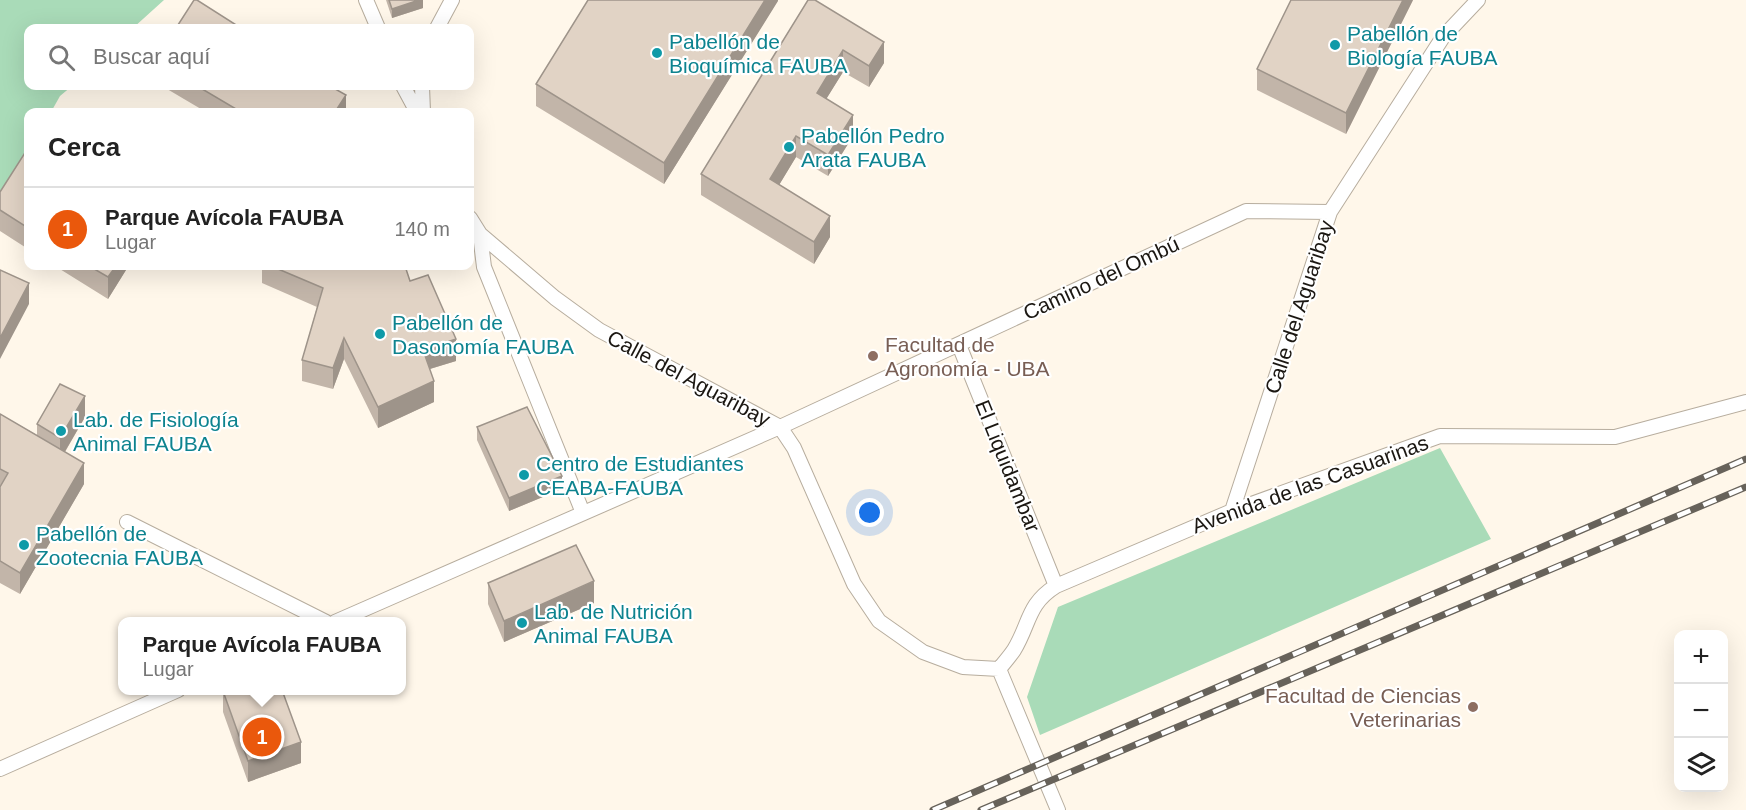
<!DOCTYPE html>
<html lang="es">
<meta charset="utf-8">
<style>
:root{--surface:#fff;--page:#f6f6f6;--text:#222;--muted:#767676;--line:#e0e0e0;--accent:#ea580c}
body{margin:0;font-family:Helvetica,sans-serif;background:var(--page);color:var(--text)}
.controls{position:absolute;right:18px;bottom:18px;display:grid;overflow:hidden;border-radius:12px;box-shadow:0 6px 24px #0002}
.controls button{width:54px;height:54px;display:grid;place-items:center;padding:0;border:0;border-bottom:2px solid var(--line);background:var(--surface);color:var(--text);font:30px sans-serif}
.you{position:absolute;left:870px;top:513px;width:21px;height:21px;margin:-15px;border:4px solid #fff;border-radius:50%;background:#1a73e8;box-shadow:0 0 0 9px #1a73e833}
.badge{display:grid;place-items:center;width:39px;height:39px;border-radius:50%;background:var(--accent);color:#fff;font-size:20px;font-weight:700}
.pin{position:absolute;translate:-50% -50%;border:3px solid #fff;box-shadow:0 2px 6px #0006}
.popup{position:absolute;left:118px;top:617px;width:288px;height:78px;box-sizing:border-box;display:grid;place-content:center;border-radius:12px;background:var(--surface);filter:drop-shadow(0 2px 4px #0005);font-size:20px;white-space:nowrap;color:var(--muted)}
.popup b{font-size:22px;color:var(--text)}
.popup::after{content:'';position:absolute;left:50%;top:100%;margin-left:-12px;border:12px solid transparent;border-top-color:var(--surface)}
.list{margin:0;padding:0;list-style:none}
h2{display:flex;justify-content:space-between;align-items:center;height:78px;margin:0;padding:0 24px;font-size:26px}
h2 small{font-size:20px;font-weight:400;color:var(--muted)}
.list li{display:grid;grid-template-columns:39px 1fr auto;gap:18px;align-items:center;box-sizing:border-box;height:84px;padding:0 24px;border-top:2px solid var(--line)}
.list b{display:block;font-size:22px;white-space:nowrap}
.list p{margin:0;font-size:20px;white-space:nowrap;color:var(--muted)}
.list em{font-size:20px;font-style:normal;color:var(--muted)}
.icon{flex:none;width:33px;height:33px;fill:none;stroke:currentColor;stroke-width:2;stroke-linecap:round;stroke-linejoin:round}
.map{position:relative;flex:none;width:1746px;height:810px;overflow:hidden}
.search{position:absolute;background:var(--surface);box-shadow:0 6px 24px #0002;left:24px;top:24px;width:450px;height:66px;display:flex;align-items:center;gap:15px;box-sizing:border-box;padding:0 21px;border-radius:12px;color:var(--muted);font-size:22px}
.panel{position:absolute;background:var(--surface);box-shadow:0 6px 24px #0002;left:24px;top:108px;width:450px;height:162px;border-radius:12px}
.map>svg:first-child{display:block}
.green{fill:#a9dbb8}
.lines{fill:none;stroke-linecap:round;stroke-linejoin:round}
.lane-casing{stroke:#b7ad9e;stroke-width:16}
.lane{stroke:#fff;stroke-width:14}
.rail-casing{stroke:#67625a;stroke-width:7}
.rail{stroke:#fff;stroke-width:4.5;stroke-dasharray:14;stroke-linecap:butt}
.wall{fill:#c2b5a9}
.shaded-wall{fill:#9e948a}
.building{fill:#e1d3c5;stroke:#9e948a;stroke-width:1.5}
.culture-dot{fill:#0f9aa8;stroke:#fff;stroke-width:2}
.education-dot{fill:#8d6e63;stroke:#fff;stroke-width:2}
.labels{text-anchor:middle;dominant-baseline:central;stroke-width:4.5;stroke-linejoin:round;paint-order:stroke}
.culture-label{font-size:21px;fill:#0d838f;stroke:#fff;text-anchor:start}
.street-label{font-size:21px;fill:#1b1712;stroke:#fff}
.education-label{font-size:21px;fill:#785e54;stroke:#fff;text-anchor:start}
</style>
<div class="map">
<svg width="1746" height="810" viewBox="0 0 1746 810">
<rect width="100%" height="100%" fill="#fff7ea"/>
<path class="green" d="M0,0H164L133,28H28V86H72L60,96L51,112H28V149L0,195Z
M1440,448L1491,539L1040,735L1027,697L1058,607Z"/>
<g class="lines">
<g class="lane-casing">
<path id="lane" d="M366,0L378,28
M437,28L452,0
M403,86L417,112
M422,86L423,112
M470,218L480,234L555,298L599,330L780,427L794,448L854,584L879,621L923,652L963,667L999,669
M480,234L484,267L583,513
M959,345L1056,586
M1232,511L1330,212L1443,37L1478,0
M127,522L326,622
M335,622L780,427L1246,211L1330,212
M999,669C1004,663 1010,656 1014,650C1030,624 1027,604 1056,586L1232,511L1440,436L1615,437L1746,402
M999,669L1058,810
M0,769L178,690"/>
</g>
<use href="#lane" class="lane"/>
<g class="rail-casing">
<path id="rail" d="M933,810L1746,459
M981,810L1746,487"/>
</g>
<use href="#rail" class="rail"/>
</g>
<path class="wall" d="M386,0H423V8L392,18Z
M778,0L664,184L536,106V84Z
M808,0L884,63L869,87L843,72L826,99L853,136L828,176L796,157L779,185L830,237L814,264L701,195V174Z
M1413,0L1346,134L1257,90V69Z
M162,86H330L346,112H206Z
M28,148V249L0,231V192Z
M55,266H126V270L108,299Z
M262,266H405L410,281L456,361L430,369L434,402L378,428L344,359L333,389L302,381V360L317,307L262,283Z
M0,414L37,435V424L85,417L65,452L84,484L20,594L0,583Z
M477,427L562,489L509,511L477,440Z
M488,583L594,603L504,642L488,604Z
M223,691L301,763L248,782L223,712Z"/>
<path class="shaded-wall" d="M419,0H423V8L392,18V9Z
M765,0H778V1L664,184V163Z
M1403,0H1413L1346,134V113Z
M884,42V63L869,87V66Z
M843,50V72L817,114V93Z
M346,95V112H335Z
M853,115V136L828,176V155Z
M796,136V157L770,200V179Z
M830,216V237L814,264V242Z
M116,266H126V270L108,299V277Z
M29,283V304L0,359V338Z
M344,338V359L333,389V368Z
M456,339V361L423,371V350Z
M434,381V402L378,428V407Z
M85,396V417L60,460V438Z
M84,463V484L20,594V573Z
M562,476V489L509,511V498Z
M594,581V603L504,642V621Z
M301,742V763L248,782V761Z"/>
<path class="building" d="M194,0H197L241,28H176Z
M389,0H419L392,9Z
M588,0H765L664,163L536,84Z
M808,0H815L884,42L869,66L843,50L817,93L853,115L828,155L796,136L770,179L830,216L814,242L701,174Z
M1291,0H1403L1346,113L1257,69Z
M197,86H330L346,95L335,112H241Z
M28,148V228L0,210V192Z
M89,266H116L108,277Z
M271,266H405L410,281L428,275L456,339L423,350L434,381L378,407L344,338L333,368L302,360L323,288Z
M0,270L29,283L0,338Z
M60,384L85,396L60,438L37,424Z
M527,407L562,476L509,498L477,427Z
M0,414L84,463L20,573L0,561V487L8,473L0,469Z
M576,545L594,581L504,621L488,583Z
M282,690L301,742L248,761L223,691Z"/>
<g class="culture-dot">
<circle cx="1335" cy="45" r="6"/>
<circle cx="657" cy="53" r="6"/>
<circle cx="789" cy="147" r="6"/>
<circle cx="380" cy="334" r="6"/>
<circle cx="61" cy="431" r="6"/>
<circle cx="524" cy="475" r="6"/>
<circle cx="24" cy="545" r="6"/>
<circle cx="522" cy="623" r="6"/>
</g>
<g class="education-dot">
<circle cx="873" cy="356" r="6"/>
<circle cx="1473" cy="707" r="6"/>
</g>
<g class="labels">
<g class="culture-label">
<text x="1347" y="33">Pabellón de<tspan x="1347" dy="24">Biología FAUBA</tspan></text>
<text x="669" y="41">Pabellón de<tspan x="669" dy="24">Bioquímica FAUBA</tspan></text>
<text x="801" y="135">Pabellón Pedro<tspan x="801" dy="24">Arata FAUBA</tspan></text>
<text x="392" y="322">Pabellón de<tspan x="392" dy="24">Dasonomía FAUBA</tspan></text>
<text x="73" y="419">Lab. de Fisiología<tspan x="73" dy="24">Animal FAUBA</tspan></text>
<text x="536" y="463">Centro de Estudiantes<tspan x="536" dy="24">CEABA-FAUBA</tspan></text>
<text x="36" y="533">Pabellón de<tspan x="36" dy="24">Zootecnia FAUBA</tspan></text>
<text x="534" y="611">Lab. de Nutrición<tspan x="534" dy="24">Animal FAUBA</tspan></text>
</g>
<g class="street-label">
<text transform="translate(1101 278) rotate(-25)">Camino del Ombú</text>
<text transform="translate(1299 307) rotate(-72)">Calle del Aguaribay</text>
<text transform="translate(689 378) rotate(28)">Calle del Aguaribay</text>
<text transform="translate(1008 466) rotate(68)">El Liquidambar</text>
<text transform="translate(1310 484) rotate(-20)">Avenida de las Casuarinas</text>
</g>
<g class="education-label">
<text x="885" y="344">Facultad de<tspan x="885" dy="24">Agronomía - UBA</tspan></text>
<text x="1461" y="695" text-anchor="end">Facultad de Ciencias<tspan x="1461" dy="24">Veterinarias</tspan></text>
</g>
</g>
</svg>
<div class="controls">
<button>+</button>
<button>−</button>
<button><svg class="icon" aria-label="layers" viewBox="0 0 24 24"><path d="M12 4l9 5-9 5-9-5zM3 14l9 5 9-5"/></svg></button>
</div>
<div class="you"></div>
<div class="pin badge" style="left:262px;top:737px">1</div>
<div class="popup"><b>Parque Avícola FAUBA</b>Lugar</div>
<div class="search"><svg class="icon" aria-label="search" viewBox="0 0 24 24"><circle cx="10" cy="10" r="6"/><path d="M15 15l6 6"/></svg>Buscar aquí</div>
<section class="panel">
<h2>Cerca<small></small></h2>
<ul class="list">
<li><span class="badge">1</span><div><b>Parque Avícola FAUBA</b><p>Lugar</p></div><em>140 m</em></li>
</ul>
</section>
</div>
